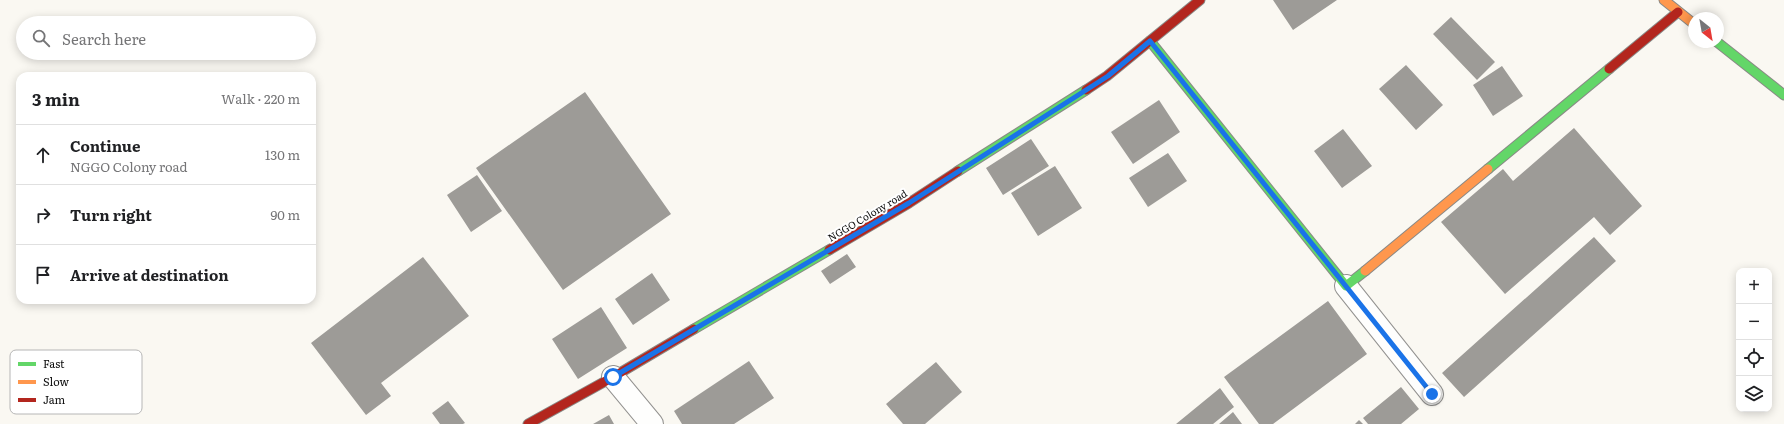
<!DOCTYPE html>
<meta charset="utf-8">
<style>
:root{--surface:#fff;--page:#f6f6f6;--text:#202124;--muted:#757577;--line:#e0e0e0}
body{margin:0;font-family:Literata,serif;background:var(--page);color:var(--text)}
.controls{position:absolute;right:12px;bottom:12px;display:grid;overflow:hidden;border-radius:8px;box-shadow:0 2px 10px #0003}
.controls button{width:36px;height:36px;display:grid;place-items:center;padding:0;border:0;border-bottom:1px solid var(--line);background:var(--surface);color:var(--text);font:20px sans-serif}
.compass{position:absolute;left:1688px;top:12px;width:36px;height:36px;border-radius:50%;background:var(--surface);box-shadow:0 2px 10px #0003;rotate:149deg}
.stop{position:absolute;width:12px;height:12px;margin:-9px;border:3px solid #1a73e8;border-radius:50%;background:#fff}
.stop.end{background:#1a73e8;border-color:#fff;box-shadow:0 1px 4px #0008}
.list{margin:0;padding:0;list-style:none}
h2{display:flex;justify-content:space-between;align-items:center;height:52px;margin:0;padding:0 16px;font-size:17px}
h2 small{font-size:13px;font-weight:400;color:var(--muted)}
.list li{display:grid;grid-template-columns:26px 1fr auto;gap:12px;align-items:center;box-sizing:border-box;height:60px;padding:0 16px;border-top:1px solid var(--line)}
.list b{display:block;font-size:15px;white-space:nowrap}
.list p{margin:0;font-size:13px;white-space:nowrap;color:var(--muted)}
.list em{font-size:13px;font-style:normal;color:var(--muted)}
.icon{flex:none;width:22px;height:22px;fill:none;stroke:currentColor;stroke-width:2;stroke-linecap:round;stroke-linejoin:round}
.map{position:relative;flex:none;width:1784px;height:424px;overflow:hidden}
.search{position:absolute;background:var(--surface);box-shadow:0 2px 10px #0003;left:16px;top:16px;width:300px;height:44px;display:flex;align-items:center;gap:10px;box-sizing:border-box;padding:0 14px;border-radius:22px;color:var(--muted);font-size:15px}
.panel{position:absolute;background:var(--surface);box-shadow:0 2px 10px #0003;left:16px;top:72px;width:300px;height:232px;border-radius:12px}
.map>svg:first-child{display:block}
.building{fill:#9d9b97}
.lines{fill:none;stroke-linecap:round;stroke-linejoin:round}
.street-casing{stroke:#939290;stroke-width:24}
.fast-casing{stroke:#8a8986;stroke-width:11}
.slow-casing{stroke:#8a8986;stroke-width:11}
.jam-casing{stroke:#8a8986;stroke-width:11}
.street{stroke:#fefefd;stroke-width:22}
.fast{stroke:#63d668;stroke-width:9}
.slow{stroke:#ff974d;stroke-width:9}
.jam{stroke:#b3261e;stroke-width:9}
.route{stroke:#1a73e8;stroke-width:5}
.labels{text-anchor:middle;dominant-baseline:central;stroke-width:4;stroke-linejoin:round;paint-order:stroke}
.street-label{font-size:10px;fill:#0c0c0c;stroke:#fff}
.key{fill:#fff;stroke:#b6b6b6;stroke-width:1}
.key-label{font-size:11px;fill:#0c0c0c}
</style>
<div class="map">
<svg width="1784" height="424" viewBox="0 0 1784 424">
<rect width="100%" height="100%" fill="#faf8f2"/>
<path class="building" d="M1273,0H1337L1293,30Z
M1451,17L1495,62L1477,80L1433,34Z
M1406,65L1443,105L1416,130L1379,89Z
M1502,66L1523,96L1493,116L1473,85Z
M585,92L671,214L563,290L476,168Z
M1159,100L1180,132L1133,164L1111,132Z
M1574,128L1642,206L1610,235L1594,217L1505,294L1441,222L1503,169L1513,181Z
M1343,129L1372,166L1342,188L1314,151Z
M1031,139L1049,166L1003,195L986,168Z
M1168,153L1187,181L1148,207L1129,178Z
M1055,166L1082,208L1038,236L1011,193Z
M477,175L502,211L471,232L447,195Z
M1594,237L1616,261L1464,397L1442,373Z
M847,254L856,267L830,284L821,271Z
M423,257L469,316L381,383L391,396L366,415L311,343Z
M652,273L670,300L633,325L615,299Z
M1328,301L1367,354L1273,424H1259L1224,377Z
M601,307L627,348L578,379L552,339Z
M749,361L774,398L734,424H682L674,411Z
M936,362L962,392L925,424H903L886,404Z
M1401,387L1419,409L1401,424H1368L1363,418Z
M1220,388L1234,407L1213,424H1176Z
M448,401L465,423L463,424H440L432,413Z
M1233,412L1242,424H1219Z
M609,415L614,424H593Z
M1359,420L1363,424H1355Z"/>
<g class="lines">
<g class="street-casing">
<path id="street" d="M1346,286L1432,394
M613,377L652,424"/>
</g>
<g class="fast-casing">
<path id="fast" d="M1150,41L1346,286L1365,271
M1717,42L1784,95
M1488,169L1609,69
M958,171L1086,90
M694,329L829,250"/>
</g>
<g class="slow-casing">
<path id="slow" d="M1664,0L1694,24
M1365,271L1488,169"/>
</g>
<g class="jam-casing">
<path id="jam" d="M1609,69L1678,12
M1086,90L1107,76L1200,0
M829,250L909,203L958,171
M528,424L613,377L694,329"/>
</g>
<use href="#street" class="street"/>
<use href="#fast" class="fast"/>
<use href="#slow" class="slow"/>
<use href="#jam" class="jam"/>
</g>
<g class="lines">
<path class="route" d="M613,377L909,203L1108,76L1150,41L1432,394"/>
</g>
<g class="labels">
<g class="street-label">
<text transform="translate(867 215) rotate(-31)">NGGO Colony road</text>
</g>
</g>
<rect x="10" y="350" width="132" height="64" rx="6" class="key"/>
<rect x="18" y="362" width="18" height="4" fill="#63d668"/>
<rect x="18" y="380" width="18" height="4" fill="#ff974d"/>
<rect x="18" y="398" width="18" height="4" fill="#b3261e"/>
<g class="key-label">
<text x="43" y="368">Fast</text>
<text x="43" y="386">Slow</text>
<text x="43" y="404">Jam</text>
</g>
</svg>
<div class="controls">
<button>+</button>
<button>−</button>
<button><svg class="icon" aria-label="locate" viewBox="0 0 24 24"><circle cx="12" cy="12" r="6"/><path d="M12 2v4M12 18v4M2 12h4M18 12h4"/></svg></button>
<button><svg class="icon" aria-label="layers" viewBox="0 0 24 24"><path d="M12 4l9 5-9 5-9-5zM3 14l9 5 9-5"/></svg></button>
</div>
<svg class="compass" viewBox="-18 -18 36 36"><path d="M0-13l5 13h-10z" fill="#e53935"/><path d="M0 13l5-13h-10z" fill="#757577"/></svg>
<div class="stop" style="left:613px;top:377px"></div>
<div class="stop end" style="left:1432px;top:394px"></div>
<div class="search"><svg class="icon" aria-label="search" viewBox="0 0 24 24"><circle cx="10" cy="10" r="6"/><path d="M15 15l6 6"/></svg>Search here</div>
<section class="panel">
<h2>3 min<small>Walk · 220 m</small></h2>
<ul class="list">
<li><svg class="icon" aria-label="ahead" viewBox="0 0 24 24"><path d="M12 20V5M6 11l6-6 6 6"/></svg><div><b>Continue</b><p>NGGO Colony road</p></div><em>130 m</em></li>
<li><svg class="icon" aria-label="right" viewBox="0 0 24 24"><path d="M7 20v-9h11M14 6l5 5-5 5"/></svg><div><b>Turn right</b></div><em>90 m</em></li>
<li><svg class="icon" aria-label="arrive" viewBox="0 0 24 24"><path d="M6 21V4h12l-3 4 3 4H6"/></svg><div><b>Arrive at destination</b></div></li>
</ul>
</section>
</div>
